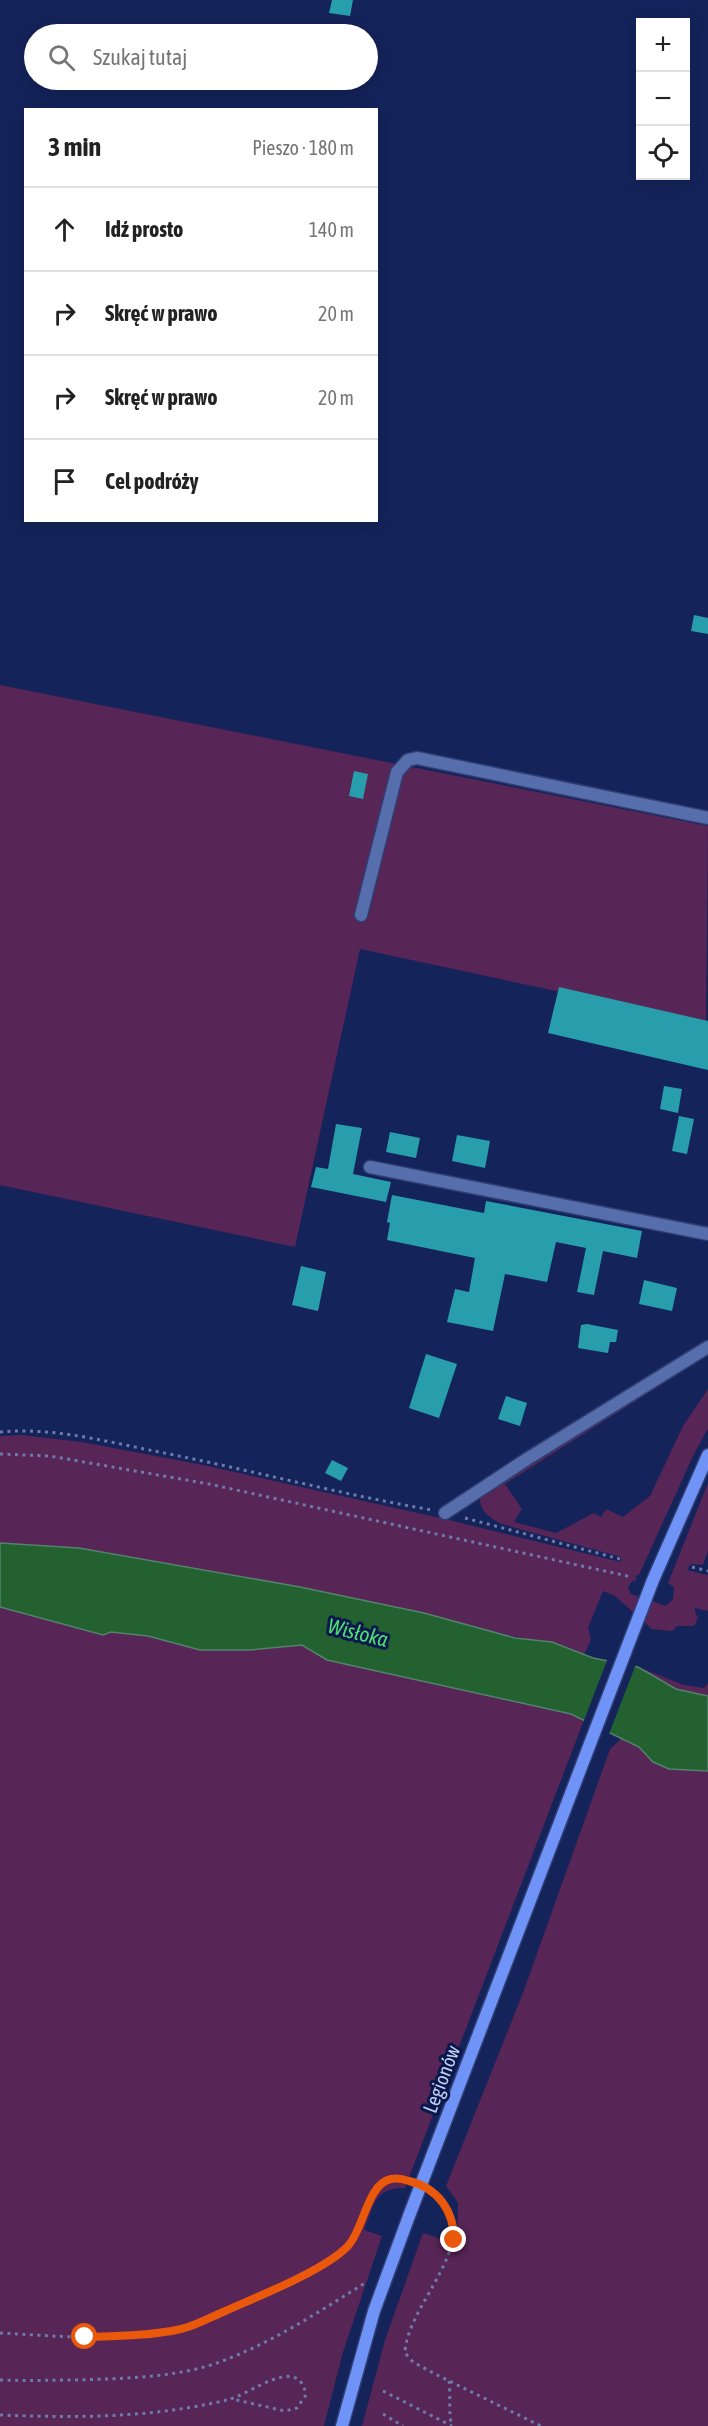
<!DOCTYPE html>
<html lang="pl">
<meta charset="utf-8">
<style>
:root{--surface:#fff;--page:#f6f6f6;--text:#222;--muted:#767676;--line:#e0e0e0}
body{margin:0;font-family:"Asap Condensed",sans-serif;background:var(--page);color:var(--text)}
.controls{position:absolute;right:18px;top:18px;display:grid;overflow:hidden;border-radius:0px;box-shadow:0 3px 15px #0003}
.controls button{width:54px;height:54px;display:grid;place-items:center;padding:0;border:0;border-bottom:2px solid var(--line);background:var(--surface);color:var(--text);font:30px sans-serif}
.stop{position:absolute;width:18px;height:18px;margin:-14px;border:4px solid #ea580c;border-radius:50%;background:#fff}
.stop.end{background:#ea580c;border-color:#fff;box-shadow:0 2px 6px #0008}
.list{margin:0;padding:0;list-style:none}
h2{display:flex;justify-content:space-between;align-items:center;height:78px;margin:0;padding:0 24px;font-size:26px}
h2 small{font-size:20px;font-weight:400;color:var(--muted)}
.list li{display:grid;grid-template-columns:39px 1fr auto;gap:18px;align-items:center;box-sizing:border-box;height:84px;padding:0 24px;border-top:2px solid var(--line)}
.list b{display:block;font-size:22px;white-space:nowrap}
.list em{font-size:20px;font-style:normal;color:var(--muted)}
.icon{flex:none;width:33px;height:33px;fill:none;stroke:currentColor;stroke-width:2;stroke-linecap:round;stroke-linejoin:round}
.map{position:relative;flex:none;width:708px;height:2426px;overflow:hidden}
.search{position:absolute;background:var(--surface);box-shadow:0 3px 15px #0003;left:24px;top:24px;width:354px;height:66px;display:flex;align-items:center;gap:15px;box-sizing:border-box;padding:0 21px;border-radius:33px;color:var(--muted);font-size:22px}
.panel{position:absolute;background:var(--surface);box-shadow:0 3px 15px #0003;left:24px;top:108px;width:354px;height:414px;border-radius:0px}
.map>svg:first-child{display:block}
.green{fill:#572556}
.water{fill:#236130;stroke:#53836b;stroke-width:1.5}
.pier{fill:#14235a}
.building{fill:#289eac}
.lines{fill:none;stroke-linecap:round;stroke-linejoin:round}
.street-casing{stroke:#303f73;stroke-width:15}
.secondary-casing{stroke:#303f73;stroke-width:15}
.path{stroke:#6d7ba8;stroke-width:3;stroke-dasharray:3 4.5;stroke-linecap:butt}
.street{stroke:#576ead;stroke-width:12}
.secondary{stroke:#7093f8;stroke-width:12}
.secondary-bridge-casing{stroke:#303f73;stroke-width:15;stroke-linecap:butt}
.secondary-bridge{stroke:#7093f8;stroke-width:12}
.route{stroke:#ea580c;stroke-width:8}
.labels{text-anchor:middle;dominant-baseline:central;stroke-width:6;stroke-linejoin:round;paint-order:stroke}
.street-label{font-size:20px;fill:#c4d2f4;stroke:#0b184e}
.water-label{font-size:21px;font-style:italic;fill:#4ee06f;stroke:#0b184e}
</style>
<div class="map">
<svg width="708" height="2426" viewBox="0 0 708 2426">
<rect width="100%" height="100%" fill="#14235a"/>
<path class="green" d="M0,685L708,826L706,1023L360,949L295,1247L0,1185Z
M708,1355L505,1484L522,1509L514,1522L556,1533L594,1513L601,1517L606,1509L623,1517L650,1496L683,1426L708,1389V1428L693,1456L639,1575L635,1576L637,1580L632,1581L628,1588L631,1594L666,1606L673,1599L674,1587L668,1583L708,1483V1550L703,1565L691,1564L687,1570L708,1575V1611L695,1608V1612L698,1618L694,1626H677L672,1631L652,1629L615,1596L603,1591L588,1628L591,1639L584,1655C552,1641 517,1639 483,1629C325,1586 163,1565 0,1543V1436L21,1435L82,1442L203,1465L449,1520L621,1562V1557L502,1524C491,1519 479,1511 480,1497L491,1488Z
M0,1607L103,1635L111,1632L148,1636L200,1650H250L302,1645L327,1660L571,1714L584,1720L405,2188C375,2187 374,2205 364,2230L382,2236L343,2352L324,2426H0Z
M638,1667L684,1685L704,1688L708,1683V1696L676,1689Z
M622,1738L639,1747L653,1762L669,1769L708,1771V2426H362L385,2340L423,2233L457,2244L458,2203L446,2186L524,1990L610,1749Z"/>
<path class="water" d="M0,1543L79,1548L300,1587L424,1613L515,1638L552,1642L593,1658L638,1667L676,1689L708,1696V1771L669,1769L653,1762L639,1747L571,1714L327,1660L302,1645L250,1650H200L148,1636L111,1632L103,1635L0,1607Z"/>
<path class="pier" d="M608,1658L636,1664L609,1734L583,1723Z"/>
<path class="building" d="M332,0H353L350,16L329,13Z
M694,615L708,618V634L691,631Z
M354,771L368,774L363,799L349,796Z
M559,987L708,1021V1070L548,1033Z
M664,1086L682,1089L678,1113L660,1109Z
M679,1116L694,1119L687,1154L672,1151Z
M336,1124L362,1128L353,1174L391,1182L386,1202L311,1187L316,1167L328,1169Z
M390,1132L420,1138L416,1158L386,1152Z
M457,1135L490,1141L485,1168L452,1161Z
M392,1195L484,1213L486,1201L642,1231L637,1258L603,1251L594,1295L577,1292L586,1248L556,1242L547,1282L505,1274L493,1331L447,1322L455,1289L469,1292L475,1258L387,1240L390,1223L387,1222Z
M301,1266L326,1272L318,1311L292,1305Z
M644,1280L677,1288L672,1311L639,1304Z
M587,1324L618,1330L616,1342H610L608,1353L578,1348L581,1325Z
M426,1354L457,1364L439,1418L409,1408Z
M506,1396L527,1403L520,1426L498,1419Z
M332,1460L348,1468L341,1481L325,1473Z"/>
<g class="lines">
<g class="street-casing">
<path id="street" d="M361,915L397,772L408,760L417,758L708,818
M370,1167L708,1234
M445,1513L527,1459L708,1347"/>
</g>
<g class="secondary-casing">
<path id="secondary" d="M588,1749L653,1580L708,1455
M342,2426L374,2311L409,2216"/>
</g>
<path class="path" d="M0,1432C51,1427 105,1441 154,1451C247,1469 339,1494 432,1510
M0,1454L50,1456L209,1484L632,1577
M465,1518L620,1559
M692,1567L708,1571
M433,2192C492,2235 406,2303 405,2353L413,2362L439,2376L541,2426
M0,2333C60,2336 123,2343 182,2329C194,2326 207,2319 219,2313C253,2299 285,2283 318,2267C333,2259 350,2246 358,2231C371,2206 370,2171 408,2181
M0,2380C37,2381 73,2380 109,2379C146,2377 182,2375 217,2363C270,2344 317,2313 365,2283
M449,2381C451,2394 448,2416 452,2425
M383,2391L452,2426
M383,2414L403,2426
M0,2415C77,2418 151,2418 227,2400C250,2395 299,2353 306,2395L297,2408L285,2411L232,2399"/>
<use href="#street" class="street"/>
<use href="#secondary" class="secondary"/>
<g class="secondary-bridge-casing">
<path id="secondary-bridge" d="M409,2216L588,1749"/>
</g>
<use href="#secondary-bridge" class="secondary-bridge"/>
</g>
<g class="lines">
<path class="route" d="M85,2337C118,2336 149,2336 181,2329C195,2326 209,2318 223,2312C256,2297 324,2271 348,2246C364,2229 367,2184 391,2179C396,2178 403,2179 409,2181C438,2188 454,2211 454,2240"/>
</g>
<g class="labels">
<g class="street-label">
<text transform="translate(441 2079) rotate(-69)">Legionów</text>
</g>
<g class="water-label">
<text transform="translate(358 1632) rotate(14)">Wisłoka</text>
</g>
</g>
</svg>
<div class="controls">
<button>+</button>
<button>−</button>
<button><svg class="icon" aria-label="locate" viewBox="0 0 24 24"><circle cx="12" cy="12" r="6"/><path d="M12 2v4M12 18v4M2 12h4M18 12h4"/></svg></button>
</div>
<div class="stop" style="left:85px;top:2337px"></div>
<div class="stop end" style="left:454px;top:2240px"></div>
<div class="search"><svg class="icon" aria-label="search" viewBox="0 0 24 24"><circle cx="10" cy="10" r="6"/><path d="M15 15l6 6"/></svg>Szukaj tutaj</div>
<section class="panel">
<h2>3 min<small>Pieszo · 180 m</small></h2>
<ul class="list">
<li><svg class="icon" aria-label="ahead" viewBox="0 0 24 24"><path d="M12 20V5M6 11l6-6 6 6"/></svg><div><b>Idź prosto</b></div><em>140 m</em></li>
<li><svg class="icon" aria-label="right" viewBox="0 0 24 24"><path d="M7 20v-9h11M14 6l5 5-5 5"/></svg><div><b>Skręć w prawo</b></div><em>20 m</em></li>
<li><svg class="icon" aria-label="right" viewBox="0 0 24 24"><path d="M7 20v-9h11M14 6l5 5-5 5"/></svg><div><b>Skręć w prawo</b></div><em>20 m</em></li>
<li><svg class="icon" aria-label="arrive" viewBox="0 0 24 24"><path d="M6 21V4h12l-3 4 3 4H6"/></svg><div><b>Cel podróży</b></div></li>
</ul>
</section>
</div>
